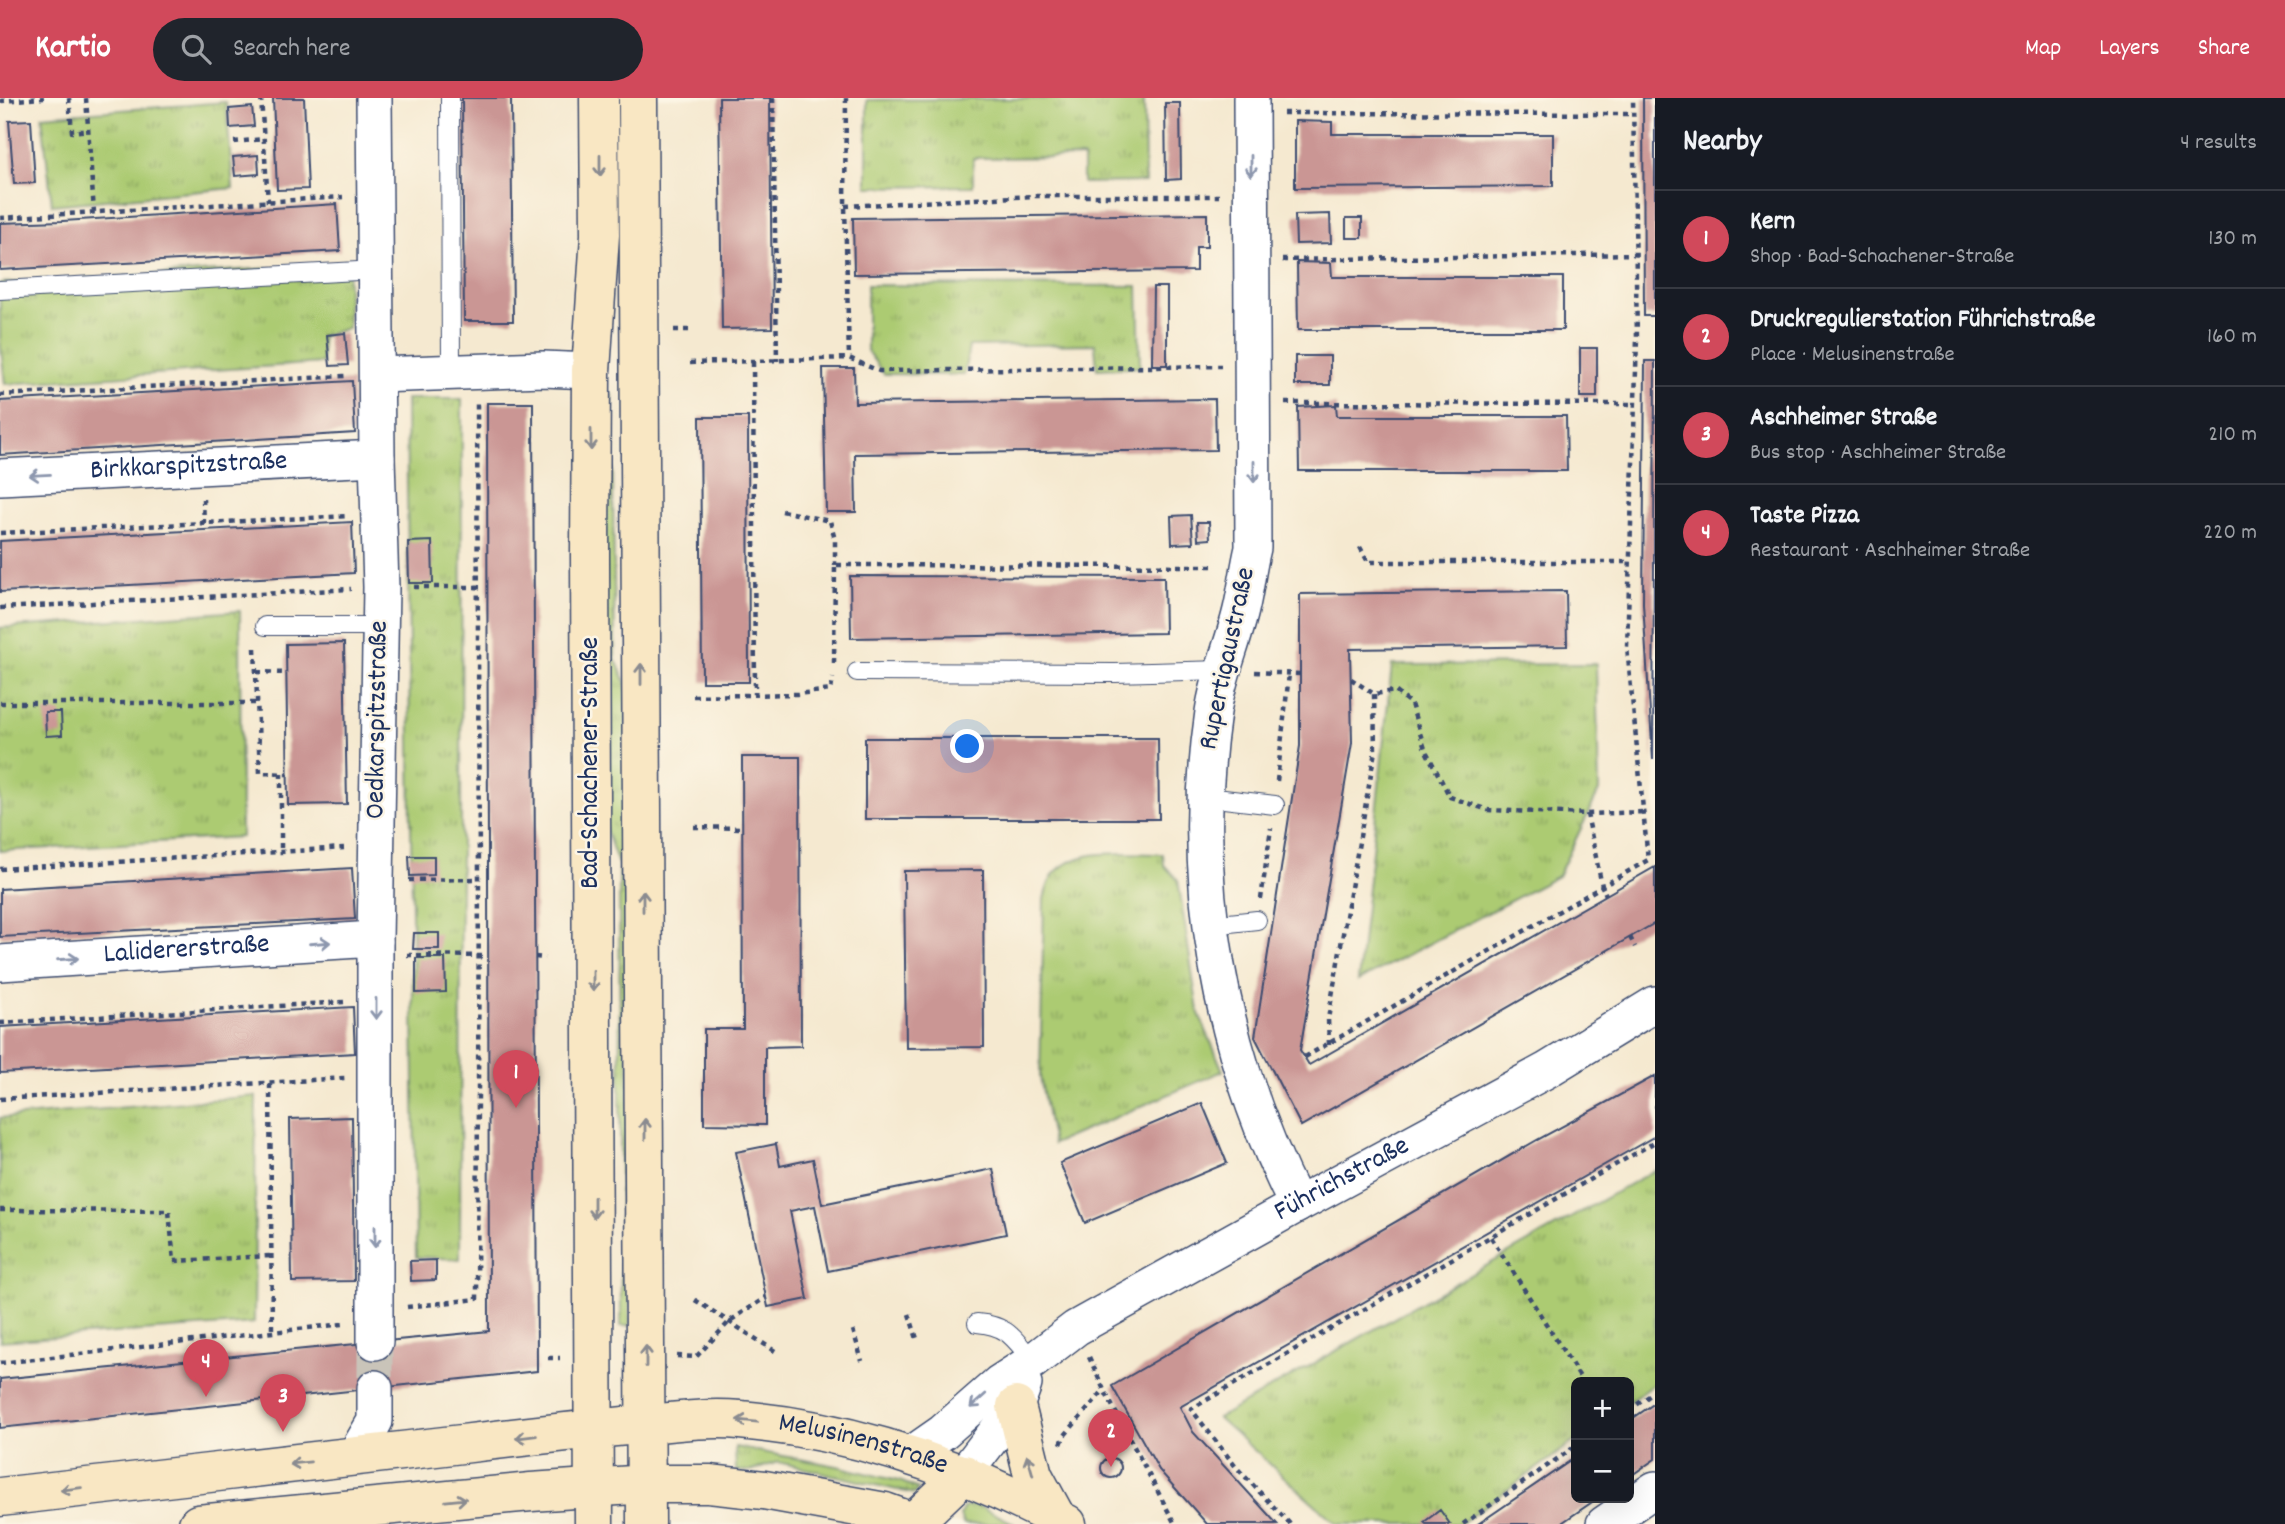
<!DOCTYPE html>
<meta charset="utf-8">
<style>
:root{--surface:#171b24;--page:#20242c;--text:#f1f3f6;--muted:#9ea1a6;--line:#363941;--accent:#d1495b}
body{margin:0;font-family:Dekko,sans-serif;background:var(--page);color:var(--text)}
.controls{position:absolute;right:21px;bottom:21px;display:grid;overflow:hidden;border-radius:10px;box-shadow:0 7px 28px #0002}
.controls button{width:63px;height:63px;display:grid;place-items:center;padding:0;border:0;border-bottom:2px solid var(--line);background:var(--surface);color:var(--text);font:35px sans-serif}
.you{position:absolute;left:968px;top:649px;width:24px;height:24px;margin:-18px;border:5px solid #fff;border-radius:50%;background:#1a73e8;box-shadow:0 0 0 10px #1a73e833}
.badge{display:grid;place-items:center;width:46px;height:46px;border-radius:50%;background:var(--accent);color:#fff;font-size:23px;font-weight:700}
.pin{position:absolute;translate:-50% -58px;filter:drop-shadow(0 2px 4px #0008)}
.pin::after{content:'';position:absolute;top:37px;width:24px;height:21px;background:inherit;clip-path:polygon(0 0,100% 0,50% 100%)}
.list{margin:0;padding:0;list-style:none}
h2{display:flex;justify-content:space-between;align-items:center;height:91px;margin:0;padding:0 28px;font-size:30px}
h2 small{font-size:23px;font-weight:400;color:var(--muted)}
.list li{display:grid;grid-template-columns:46px 1fr auto;gap:21px;align-items:center;box-sizing:border-box;height:98px;padding:0 28px;border-top:2px solid var(--line)}
.list b{display:block;font-size:26px;white-space:nowrap}
.list p{margin:0;font-size:23px;white-space:nowrap;color:var(--muted)}
.list em{font-size:23px;font-style:normal;color:var(--muted)}
.icon{flex:none;width:38px;height:38px;fill:none;stroke:currentColor;stroke-width:2;stroke-linecap:round;stroke-linejoin:round}
.map{position:relative;flex:none;width:1655px;height:1426px;overflow:hidden}
header{display:flex;align-items:center;gap:42px;box-sizing:border-box;height:98px;padding:0 35px;background:var(--accent);color:#fff}
header strong{font-size:33px}
nav{display:flex;gap:38px;margin-inline-start:auto;font-size:24px}
.search{width:490px;height:63px;background:var(--page);display:flex;align-items:center;gap:18px;box-sizing:border-box;padding:0 24px;border-radius:38px;color:var(--muted);font-size:26px}
main{display:flex}
aside{flex:1;background:var(--surface)}
.map>svg:first-child{display:block}
.grass{fill:url(#grass-tufts);stroke:#647d68;stroke-width:2}
.building{fill:#ca9694}
.lines{fill:none;stroke-linecap:round;stroke-linejoin:round}
.street-tunnel{stroke:#c9c4b9;stroke-width:35;stroke-dasharray:35 18;stroke-linecap:butt}
.lane-casing{stroke:#3c4b6f;stroke-width:20}
.street-casing{stroke:#3c4b6f;stroke-width:38}
.secondary-casing{stroke:#3c4b6f;stroke-width:41}
.path{stroke:#3c4b6f;stroke-width:4.5;stroke-dasharray:5 5;stroke-linecap:butt}
.lane{stroke:#fff;stroke-width:18}
.street{stroke:#fff;stroke-width:35}
.secondary{stroke:#f9e7c3;stroke-width:38}
.oneway{stroke:#8a8b90}
.oneway2{stroke:#8d97ae}
.labels{text-anchor:middle;dominant-baseline:central;stroke-width:5;stroke-linejoin:round;paint-order:stroke}
.street-label{font-size:28px;fill:#1b2f5e;stroke:#fcf5e5}
</style>
<header>
<strong>Kartio</strong>
<div class="search"><svg class="icon" aria-label="search" viewBox="0 0 24 24"><circle cx="10" cy="10" r="6"/><path d="M15 15l6 6"/></svg>Search here</div>
<nav><a>Map</a><a>Layers</a><a>Share</a></nav>
</header>
<main>
<div class="map">
<svg width="1655" height="1426" viewBox="0 0 1655 1426">
<defs>
<pattern id="grass-tufts" width="24" height="20" patternUnits="userSpaceOnUse" patternTransform="scale(1.75)"><rect width="24" height="20" fill="#accb72"/><path d="M3 7l-1-3M5 7V3M7 7l1-3M15 17l-1-3M17 17v-4M19 17l1-3" fill="none" stroke="#8ba561"/></pattern>
</defs>
<rect width="100%" height="100%" fill="#fcf5e5"/>
<filter id="ink" filterUnits="userSpaceOnUse"><feTurbulence type="fractalNoise" baseFrequency=".0143" numOctaves="2"/><feDisplacementMap in="SourceGraphic" scale="14" xChannelSelector="R" yChannelSelector="G"/><feConvolveMatrix kernelMatrix="1 2 1 2 8 2 1 2 1" color-interpolation-filters="sRGB"/></filter>
<filter id="wash" filterUnits="userSpaceOnUse"><feTurbulence type="fractalNoise" baseFrequency=".00686" numOctaves="4" result="noise"/><feDisplacementMap in="SourceGraphic" scale="28" xChannelSelector="R" yChannelSelector="G"/><feGaussianBlur stdDeviation="1.57" result="paint"/><feColorMatrix in="noise" values="0 0 0 0 0 0 0 0 0 0 0 0 0 0 0 0 0 1.4 0 .05"/><feComposite in="paint" operator="in"/></filter>
<g filter="url(#wash)">
<rect width="100%" height="100%" fill="#f5e9d0"/>
<path class="grass" d="M1144,0L1145,84L1083,85V59L973,60V88L867,89V2Z
M226,4L233,90L52,107L42,18Z
M348,166V230L322,238V265L5,286L0,242V185Z
M867,187L1138,188L1140,269L1097,271L1095,246L969,248L964,277L884,276L867,253Z
M604,296L612,297L615,560L626,585L630,1228H621L619,769L606,732Z
M406,301H462L460,1161L416,1159Z
M240,513L241,739L0,753V530Z
M1596,566L1599,693L1558,778L1358,883L1392,567Z
M1163,756L1164,767L1178,782L1198,913L1223,973L1053,1046L1040,979L1044,801C1046,793 1049,782 1054,776C1079,747 1130,757 1163,756Z
M256,998L254,1225L0,1243V1020Z
M1655,1072V1285L1629,1304V1284H1576V1342L1460,1426H1337L1218,1320Z
M735,1349L837,1368L902,1384L918,1391L914,1396L778,1364L752,1373H736Z
M975,1406L1015,1426H963L960,1417L963,1410Z"/>
<g id="blocks">
<path class="building" d="M273,0H304L308,91L277,92Z
M462,0H511L513,223H464Z
M719,0H770L772,230L722,231Z
M1643,0H1655V218H1644Z
M1165,5H1180L1181,81L1166,82Z
M252,9L254,28L230,30L229,11Z
M31,22L35,85L14,86L9,23Z
M1295,23L1332,24V36H1553V88L1295,90Z
M258,57L259,76L235,78L233,59Z
M337,106L340,153L0,172V125L63,123Z
M1207,116V149H1196V173L854,176L853,120Z
M1330,116L1331,145L1296,146L1295,117Z
M1346,120H1362V140H1346Z
M1297,164L1331,165L1332,179H1563V232H1298Z
M1153,189H1167V267H1152Z
M345,235L348,267L330,268L327,237Z
M1580,250H1597V299H1580Z
M1295,258H1330V287H1295Z
M1645,263H1655L1653,662L1643,505Z
M823,270H854L855,305L1215,301L1216,352L855,356L856,414H826Z
M352,283L355,335L0,357V303Z
M487,305H533L537,1273L0,1330V1281L489,1233Z
M1336,307L1337,318H1566L1567,373H1299L1298,309Z
M700,319H748L749,584H702Z
M1191,417L1193,445L1172,446L1171,418Z
M352,424L354,475L0,494V443Z
M1197,424H1209L1210,441L1198,442Z
M432,443L433,485H409L408,444Z
M850,478L1164,479L1165,535L851,540Z
M1566,493L1567,548L1350,551L1352,645L1300,952L1309,967L1655,769V825L1301,1028L1255,939L1300,648V496Z
M344,545L347,706L288,707L286,546Z
M45,614H61L62,637L46,638Z
M865,640H1158L1159,721H865Z
M742,659H800L801,948L765,949V1027L704,1026V931H743Z
M409,758H434V777L410,778Z
M352,770L355,821L0,839V791Z
M983,772L984,949L906,950L904,773Z
M414,835H439V851H413Z
M416,860H445L446,894L416,895Z
M353,909L355,955L0,975V929Z
M1655,978V1038L1180,1309L1193,1334L1277,1426H1207L1159,1372L1112,1288L1537,1042Z
M1202,1005L1227,1065L1085,1125L1060,1065Z
M352,1019L354,1183L292,1184L290,1021Z
M776,1046L780,1068L813,1061L822,1106L993,1071L1006,1136L828,1173L815,1108L790,1113L808,1201L768,1209L736,1054Z
M436,1162V1182L411,1183L410,1163Z
M1655,1305V1361L1629,1379V1323Z
M1576,1359V1400H1598L1560,1426H1478Z
M1101 1370a10 10 0 1 1 20 0a10 10 0 1 1-20 0Z
M1440,1412L1450,1426H1426L1424,1424Z"/>
</g>
</g>
<g filter="url(#ink)">
<use href="#blocks" fill-opacity="0" stroke="#3c4b6f" stroke-width="2"/>
<g class="lines">
<path class="street-tunnel" d="M375,1244V1290"/>
<g class="lane-casing">
<path id="lane" d="M450,0L451,274
M0,192L377,172
M265,528H381
M857,574L1115,575L1223,572
M1207,699L1275,707
M1211,827L1257,822
M977,1225C1009,1228 1013,1240 1033,1263"/>
</g>
<g class="street-casing">
<g id="street">
<path d="M374,0L377,360L381,489L375,843V1244"/>
<path d="M1251,0L1253,450C1248,470 1246,491 1241,512C1233,546 1218,579 1213,614C1188,782 1220,956 1297,1107"/>
<path d="M377,277L543,271L591,273"/>
<path id="s1" d="M0,379L377,360"/>
<path id="s2" d="M0,865L358,842L375,843"/>
<path id="s3" d="M910,1357L943,1334L999,1285L1033,1263L1076,1230L1297,1107L1547,972L1655,906"/>
<path d="M354,1359L375,1323V1290"/>
<path d="M964,1376L1016,1308L1024,1286"/>
<path d="M1604,1426L1655,1391"/>
</g>
</g>
<g class="secondary-casing">
<g id="secondary">
<path d="M638,0L646,1426"/>
<path d="M1016,1308L1033,1377L1057,1421"/>
<path id="s4" d="M0,1399C154,1381 308,1364 462,1346C520,1339 578,1332 637,1327C671,1324 706,1319 740,1322C856,1332 965,1371 1067,1426"/>
<path d="M914,1424L964,1376"/>
<path d="M198,1426L531,1394L647,1386H709L764,1392L885,1414L918,1426"/>
<path d="M594,1426L590,458L591,273L600,137L599,0"/>
</g>
</g>
<path class="path" d="M69,0L72,34L89,32
M86,0L94,114
M261,0L268,104
M773,0L777,263
M846,0L845,108L849,260
M0,3L44,0
M1283,15L1634,16
M234,44L264,41
M845,108L1033,98H1219
M0,120L343,99
M1282,162L1635,156
M674,232H691
M753,264L755,597
M690,265L849,260L879,273L1221,268
M0,297L345,278
M1285,305L1635,306
M203,401L204,425
M782,413L830,423L835,442V467
M0,435L348,418
M1360,449L1368,464H1629
M414,489H478
M0,510L351,491
M255,550L260,675L288,676
M834,565L835,467L1216,468
M257,574L286,575
M1255,574L1300,576
M1351,581L1374,596L1395,593L1411,606L1425,651L1450,699L1488,712L1587,716L1645,714
M693,598L797,596L831,592L833,580
M0,605H259
M281,675V755
M1277,683L1289,576
M1587,716L1602,788L1606,797
M694,729L742,730
M0,771L344,750
M409,782L479,781
M1261,801L1271,730
M1630,839L1635,849
M407,857L487,858
M535,859L545,860
M0,925L344,904
M1329,947L1328,921L1375,653L1374,596
M1305,959L1648,762L1627,549L1637,241L1633,0
M270,986L272,1234
M0,1001L345,980
M0,1112L169,1113L174,1163L271,1158
M1491,1139L1583,1284
M695,1202L775,1253
M407,1209L477,1201L479,781L477,304
M909,1216L918,1244
M853,1232L862,1263
M677,1258L696,1259L730,1223L766,1199
M1089,1259L1104,1292L1175,1426
M548,1260H560
M0,1265L343,1226
M1629,1312L1655,1294
M1061,1346L1065,1337L1104,1292
M1290,1426L1236,1369L1191,1311L1655,1044
M1463,1426L1576,1348"/>
<use href="#lane" class="lane"/>
<use href="#street" class="street"/>
<use href="#secondary" class="secondary"/>
</g>
<defs><path id="oneway-shaft" d="M-6 0H5M1.5-3L5.5 0L1.5 3" fill="none" stroke-width="1.6" stroke-linecap="round" stroke-linejoin="round" transform="scale(1.75)"/></defs>
<g class="oneway">
<use href="#oneway-shaft" transform="translate(600 68) rotate(90)"/>
<use href="#oneway-shaft" transform="translate(591 342) rotate(90)"/>
<use href="#oneway-shaft" transform="translate(641 576) rotate(-90)"/>
<use href="#oneway-shaft" transform="translate(643 803) rotate(-90)"/>
<use href="#oneway-shaft" transform="translate(593 883) rotate(90)"/>
<use href="#oneway-shaft" transform="translate(645 1031) rotate(-90)"/>
<use href="#oneway-shaft" transform="translate(594 1110) rotate(90)"/>
<use href="#oneway-shaft" transform="translate(646 1258) rotate(-90)"/>
<use href="#oneway-shaft" transform="translate(747 1323) rotate(-174)"/>
<use href="#oneway-shaft" transform="translate(526 1339) rotate(173)"/>
<use href="#oneway-shaft" transform="translate(300 1365) rotate(174)"/>
<use href="#oneway-shaft" transform="translate(1030 1367) rotate(-106)"/>
<use href="#oneway-shaft" transform="translate(71 1391) rotate(173)"/>
<use href="#oneway-shaft" transform="translate(456 1402) rotate(-6)"/>
</g>
<g class="oneway2">
<use href="#oneway-shaft" transform="translate(1251 68) rotate(90)"/>
<use href="#oneway-shaft" transform="translate(1254 374) rotate(90)"/>
<use href="#oneway-shaft" transform="translate(40 377) rotate(177)"/>
<use href="#oneway-shaft" transform="translate(320 845) rotate(-4)"/>
<use href="#oneway-shaft" transform="translate(68 861) rotate(-4)"/>
<use href="#oneway-shaft" transform="translate(376 911) rotate(90)"/>
<use href="#oneway-shaft" transform="translate(375 1139) rotate(90)"/>
<use href="#oneway-shaft" transform="translate(978 1303) rotate(138)"/>
</g>
</g>
<g class="labels">
<g class="street-label">
<text stroke="none"><textPath href="#s1" startOffset="189">Birkkarspitzstraße</textPath></text>
<text transform="translate(1229 561) rotate(-78)">Rupertigaustraße</text>
<text transform="translate(379 622) rotate(-89)">Oedkarspitzstraße</text>
<text transform="translate(592 665) rotate(-90)">Bad-Schachener-Straße</text>
<text stroke="none"><textPath href="#s2" startOffset="187">Lalidererstraße</textPath></text>
<text stroke="none"><textPath href="#s3" startOffset="514">Führichstraße</textPath></text>
<text stroke="none"><textPath href="#s4" startOffset="870">Melusinenstraße</textPath></text>
</g>
</g>
</svg>
<div class="controls">
<button>+</button>
<button>−</button>
</div>
<div class="you"></div>
<div class="pin badge" style="left:516px;top:1010px">1</div>
<div class="pin badge" style="left:1111px;top:1369px">2</div>
<div class="pin badge" style="left:283px;top:1334px">3</div>
<div class="pin badge" style="left:206px;top:1299px">4</div>
</div>
<aside>
<h2>Nearby<small>4 results</small></h2>
<ul class="list">
<li><span class="badge">1</span><div><b>Kern</b><p>Shop · Bad-Schachener-Straße</p></div><em>130 m</em></li>
<li><span class="badge">2</span><div><b>Druckregulierstation Führichstraße</b><p>Place · Melusinenstraße</p></div><em>160 m</em></li>
<li><span class="badge">3</span><div><b>Aschheimer Straße</b><p>Bus stop · Aschheimer Straße</p></div><em>210 m</em></li>
<li><span class="badge">4</span><div><b>Taste Pizza</b><p>Restaurant · Aschheimer Straße</p></div><em>220 m</em></li>
</ul>
</aside>
</main>
